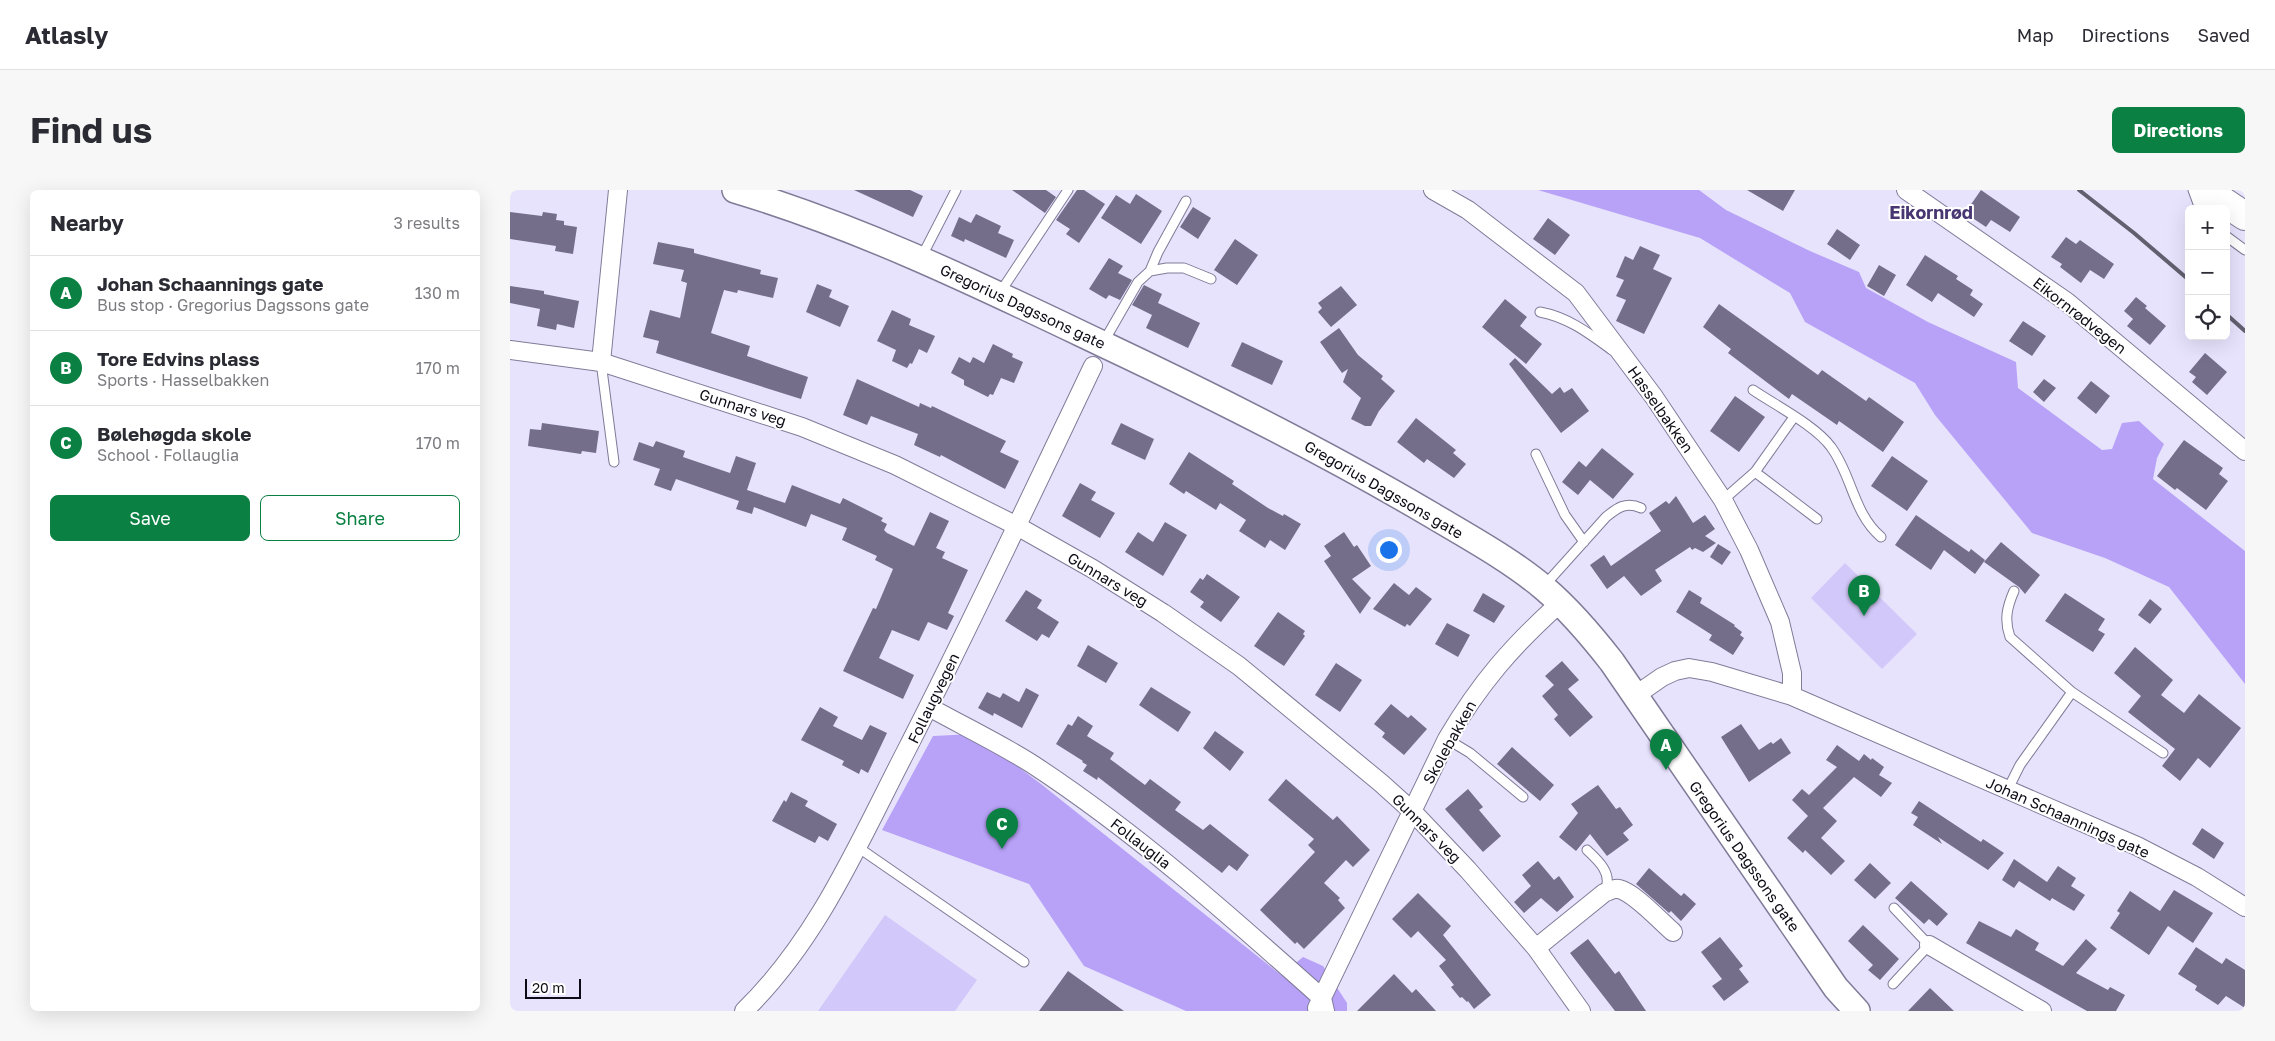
<!DOCTYPE html>
<meta charset="utf-8">
<style>
:root{--surface:#fff;--page:#f7f7f7;--text:#2b2b33;--muted:#7c7c81;--line:#e1e1e2;--accent:#0b8043}
body{margin:0;font-family:"Golos Text",sans-serif;background:var(--page);color:var(--text)}
.controls{position:absolute;right:15px;top:15px;display:grid;overflow:hidden;border-radius:8px;box-shadow:0 5px 20px #0002}
.controls button{width:45px;height:45px;display:grid;place-items:center;padding:0;border:0;border-bottom:1px solid var(--line);background:var(--surface);color:var(--text);font:25px sans-serif}
.scale{position:absolute;left:15px;bottom:12px;width:56px;box-sizing:border-box;padding-left:5px;border:2px solid #0d0b15;border-top:0;font-size:14px;line-height:18px;white-space:nowrap;color:#0d0b15;-webkit-text-stroke:4px #fff;paint-order:stroke}
.you{position:absolute;left:878px;top:359px;width:18px;height:18px;margin:-12px;border:4px solid #fff;border-radius:50%;background:#1a73e8;box-shadow:0 0 0 8px #1a73e833}
.badge{display:grid;place-items:center;width:32px;height:32px;border-radius:50%;background:var(--accent);color:#fff;font-size:16px;font-weight:700}
.pin{position:absolute;translate:-50% -41px;filter:drop-shadow(0 1px 2px #0008)}
.pin::after{content:'';position:absolute;top:26px;width:18px;height:15px;background:inherit;clip-path:polygon(0 0,100% 0,50% 100%)}
.list{margin:0;padding:0;list-style:none}
h2{display:flex;justify-content:space-between;align-items:center;height:65px;margin:0;padding:0 20px;font-size:21px}
h2 small{font-size:16px;font-weight:400;color:var(--muted)}
.list li{display:grid;grid-template-columns:32px 1fr auto;gap:15px;align-items:center;box-sizing:border-box;height:75px;padding:0 20px;border-top:1px solid var(--line)}
.list b{display:block;font-size:19px;white-space:nowrap}
.list p{margin:0;font-size:16px;white-space:nowrap;color:var(--muted)}
.list em{font-size:16px;font-style:normal;color:var(--muted)}
.actions{display:flex;gap:10px;padding:15px 20px}
.actions a{flex:1;padding:11px 0;border:1px solid var(--accent);border-radius:8px;text-align:center;font-size:18px;color:var(--accent)}
.actions .main{background:var(--accent);color:#fff}
.icon{flex:none;width:28px;height:28px;fill:none;stroke:currentColor;stroke-width:2;stroke-linecap:round;stroke-linejoin:round}
.map{position:relative;flex:none;width:1735px;height:821px;overflow:hidden;border-radius:8px}
header{display:flex;align-items:center;gap:30px;box-sizing:border-box;height:70px;padding:0 25px;background:var(--surface);border-bottom:1px solid var(--line)}
header strong{font-size:24px}
nav{display:flex;gap:28px;margin-inline-start:auto;font-size:18px}
.intro{display:flex;align-items:center;justify-content:space-between;box-sizing:border-box;height:120px;padding:0 30px}
h1{margin:0;font-size:35px}
.button{padding:12px 22px;border-radius:8px;background:var(--accent);color:#fff;font-size:18px;font-weight:700}
main{display:flex;gap:30px;padding:0 30px}
aside{flex:1;background:var(--surface);border-radius:8px;box-shadow:0 5px 20px #0002}
.map>svg:first-child{display:block}
.green{fill:#d2c8f9}
.forest{fill:#b7a2f8}
.building{fill:#746e8a}
.lines{fill:none;stroke-linecap:round;stroke-linejoin:round}
.lane-casing{stroke:#817b98;stroke-width:11}
.street-casing{stroke:#817b98;stroke-width:20}
.secondary-casing{stroke:#817b98;stroke-width:28}
.primary-casing{stroke:#817b98;stroke-width:30}
.lane{stroke:#fff;stroke-width:9}
.street{stroke:#fff;stroke-width:18}
.secondary{stroke:#fff;stroke-width:25}
.primary{stroke:#fff;stroke-width:28}
.rail{stroke:#625f6f;stroke-width:4}
.labels{text-anchor:middle;dominant-baseline:central;stroke-width:4;stroke-linejoin:round;paint-order:stroke}
.street-label{font-size:15px;fill:#0d0b15;stroke:#fff}
.quarter-label{font-size:18px;font-weight:bold;fill:#473672;stroke:#fff}
</style>
<header>
<strong>Atlasly</strong>
<nav><a>Map</a><a>Directions</a><a>Saved</a></nav>
</header>
<div class="intro"><h1>Find us</h1><a class="button">Directions</a></div>
<main>
<aside>
<h2>Nearby<small>3 results</small></h2>
<ul class="list">
<li><span class="badge">A</span><div><b>Johan Schaannings gate</b><p>Bus stop · Gregorius Dagssons gate</p></div><em>130 m</em></li>
<li><span class="badge">B</span><div><b>Tore Edvins plass</b><p>Sports · Hasselbakken</p></div><em>170 m</em></li>
<li><span class="badge">C</span><div><b>Bølehøgda skole</b><p>School · Follauglia</p></div><em>170 m</em></li>
</ul>
<div class="actions"><a class="main">Save</a><a>Share</a></div>
</aside>
<div class="map">
<svg width="1735" height="821" viewBox="0 0 1735 821">
<rect width="100%" height="100%" fill="#e8e3fd"/>
<path class="green" d="M1335,373L1407,444L1372,479L1301,408Z
M375,725L467,790L445,821H308Z"/>
<path class="forest" d="M1028,0H1189L1216,20L1300,61L1349,82L1356,98L1418,132L1506,172L1508,198L1592,260L1602,259L1612,233L1629,231L1654,254L1647,268L1643,289L1735,361V494L1659,397L1595,368L1522,343L1425,225L1405,193L1295,132L1280,103L1190,48Z
M464,544L531,594L771,785L793,767L813,776L837,813V821H676L574,776L519,694L372,640L423,546Z"/>
<path class="building" d="M344,0H400L413,6L403,27Z
M502,0H536L546,7L535,23Z
M567,0H574L595,14L569,53L556,44L560,39L546,30Z
M1237,0H1285L1273,21Z
M1471,0L1510,27L1500,42L1481,30L1476,37L1455,23Z
M626,4L652,21L631,54L591,28L606,5L620,14Z
M683,17L701,28L688,49L670,37Z
M0,22L32,26L33,22L47,24L46,30L54,31V35L67,37L63,64L45,61L46,56L0,49Z
M466,24L491,36L488,43L504,50L496,68L455,49L454,52L441,46L449,27L461,33Z
M1038,28L1060,45L1045,65L1023,49Z
M1327,39L1350,55L1340,70L1317,54Z
M1556,47L1566,54L1570,50L1604,74L1594,89L1580,80L1571,93L1550,77L1552,74L1541,67Z
M725,49L748,65L727,95L704,80Z
M148,52L184,59V63L251,80L250,84L268,88L263,108L228,100L227,103L214,100L201,143L240,156L237,166L240,167L298,187L291,209L146,163L149,151L133,147L140,120L170,128L177,93L171,91L174,80L143,74Z
M1130,56L1150,65L1143,79L1162,88L1134,144L1106,131L1116,110L1106,106L1114,90L1106,87L1115,66L1123,70Z
M1415,65L1448,86L1446,89L1463,100L1460,105L1473,114L1464,127L1428,103L1422,112L1396,95Z
M599,68L613,76L608,83L622,90L610,110L599,105L596,109L579,99Z
M1369,75L1386,85L1374,106L1357,96Z
M307,94L322,100L319,107L339,116L330,137L296,122Z
M634,95L652,104L648,113L690,133L678,158L636,138L642,125L622,115Z
M0,96L34,101V104L69,111L64,138L47,134L46,140L27,136L30,119L0,113Z
M831,96L847,115L821,137L808,122L812,118L808,113Z
M1626,107L1637,116L1635,118L1656,136L1640,155L1617,136L1623,129L1614,121Z
M995,109L1017,127L1010,136L1032,154L1016,174L972,137Z
M1209,114L1308,185L1312,180L1356,211L1359,207L1394,232L1373,262L1329,231L1327,235L1282,204L1279,209L1218,163L1221,159L1193,137Z
M382,120L401,129L399,135L425,146L417,163L409,159L402,174L400,173L397,178L382,171L386,160L367,151Z
M1513,131L1536,146L1522,166L1499,151Z
M829,138L848,165L873,186L871,189L885,201L869,221L861,236H855L841,229L851,208L833,192L838,179L832,183L810,152Z
M732,152L773,171L762,195L721,176Z
M483,154L503,164L502,167L513,172L504,193L491,188L483,205L480,204L478,207L454,195V190L441,183L449,167L460,173L463,167L474,173Z
M1695,163L1717,182L1697,205L1682,192L1686,187L1679,182Z
M1005,168L1042,204L1050,197L1054,203L1062,198L1079,221L1051,243L999,174Z
M347,189L409,217L410,213L421,218L422,216L496,251L490,262L509,271L495,299L431,265L430,267L404,255L408,244L361,226L357,235L333,225Z
M1534,189L1546,198L1534,212L1523,202Z
M1581,191L1600,206L1586,224L1567,208Z
M1225,206L1255,227L1229,262L1200,241Z
M906,228L946,260L943,263L956,274L944,288L917,269L914,273L887,252Z
M32,233L89,241L86,263L72,261L71,264L18,256L20,239L31,240Z
M611,233L644,249L635,270L601,254Z
M1674,250L1713,278L1709,284L1718,291L1696,320L1667,298L1665,300L1647,286Z
M146,251L175,261L173,267L220,283L226,266L246,273L237,300L275,313L282,295L330,314L333,308L373,328L371,331L377,334L374,340L377,343L404,356L420,322L439,331L426,358L435,362L432,368L458,380L438,423L444,426L437,440L418,432L409,451L382,440L369,468L404,485L393,509L333,481L363,418L366,419L383,379L365,370L367,366L332,350L337,338L301,324L296,337L244,317L242,324L226,319L229,311L166,289L161,301L144,295L150,279L123,270L129,252L143,257Z
M1092,258L1124,284L1103,309L1080,290L1068,305L1052,292L1069,271L1076,277Z
M679,262L724,291L722,294L758,318L773,326L774,324L791,334L775,360L760,350L755,358L729,341L736,330L710,313L706,320L676,301L674,304L659,294Z
M1382,266L1418,291L1397,321L1361,296Z
M570,293L586,302L581,310L605,323L590,348L552,326Z
M1166,306L1183,333L1195,325L1205,339L1195,346L1206,353L1193,362L1185,358L1182,360L1180,357L1145,380L1152,391L1131,406L1114,386L1097,399L1080,375L1094,365L1101,376L1151,341L1139,323L1156,311L1159,314Z
M1406,325L1459,362L1461,359L1475,370L1465,384L1434,360L1421,380L1385,355Z
M655,332L677,345L653,386L615,362L628,342L643,352Z
M834,342L844,357L847,355L861,376L842,389L861,408L850,424L814,371L821,366L814,356Z
M1491,352L1530,385L1515,404L1509,397L1474,372Z
M1208,354L1221,362L1212,375L1200,367Z
M697,384L730,407L711,432L690,417L694,412L680,402L690,388L693,390Z
M884,393L899,405L906,397L922,409L900,436L897,434L895,437L863,419Z
M516,400L532,410L527,418L549,432L539,448L532,444L527,451L495,431Z
M1179,400L1192,408L1190,413L1225,435L1224,436L1232,442L1230,445L1234,448L1223,465L1199,450L1202,445L1166,422Z
M973,403L995,416L984,433L963,421Z
M1555,403L1595,429L1588,440L1595,444L1583,462L1535,431Z
M1640,409L1652,419L1640,434L1628,425Z
M768,422L795,441L793,444L795,446L774,476L744,456Z
M937,433L960,445L948,467L925,454Z
M578,455L608,473L596,493L567,476Z
M1625,457L1663,490L1651,505L1674,523L1689,504L1731,538L1700,578L1688,568L1670,591L1652,576L1665,559L1618,522L1631,506L1604,483Z
M1052,471L1069,490L1058,499L1083,527L1060,547L1044,529L1048,525L1032,506L1044,495L1035,486Z
M826,473L852,490L830,522L805,505Z
M641,497L681,522L668,542L629,515Z
M516,498L529,505L512,538L484,523L483,526L468,518L477,502L490,508L493,503L509,512Z
M881,514L898,528L901,525L917,539L894,565L872,547L875,543L864,534Z
M310,517L328,527L323,536L352,550L360,535L377,543L358,583L351,579L349,584L332,575L334,571L291,550Z
M568,526L583,536L577,546L604,563L600,569L635,595L640,589L671,612L665,620L693,640L700,634L739,665L727,681L719,675L712,683L588,587L587,590L573,581L577,575L572,572L573,571L546,554L558,534L562,536Z
M1231,534L1249,560L1261,552L1263,554L1271,548L1281,563L1239,592L1211,547Z
M705,541L734,562L720,581L693,558Z
M1327,555L1349,571L1354,564L1361,570L1362,568L1374,577L1369,585L1382,593L1371,607L1344,587L1313,618L1327,631L1311,648L1335,671L1321,685L1295,660L1293,663L1277,648L1298,626L1282,610L1292,599L1299,605L1327,577L1316,570Z
M1002,557L1044,595L1030,611L987,574Z
M776,589L823,630L827,626L860,660L843,677L836,670L814,693L830,708L828,710L835,718L794,759L787,752L785,754L750,720L805,662L798,655L804,649L758,610Z
M1088,595L1106,619L1110,617L1123,635L1113,643L1119,650L1097,666L1080,644L1066,661L1049,647L1068,623L1061,614Z
M958,599L973,617L969,620L991,646L973,662L935,619Z
M281,602L298,611L295,616L327,634L318,651L309,646L305,653L262,631L274,610L276,612Z
M1409,611L1471,652L1473,649L1494,663L1478,680L1428,647L1432,654L1403,635L1408,627L1401,623Z
M1692,638L1714,653L1704,669L1682,654Z
M1504,669L1537,692L1548,676L1566,688L1561,696L1575,705L1564,721L1542,708L1540,711L1509,691L1504,698L1492,690Z
M1028,671L1044,690L1049,686L1064,707L1047,722L1031,708L1014,723L1004,712L1021,696L1012,685Z
M1360,673L1381,693L1365,709L1344,690Z
M1139,678L1171,706L1174,703L1186,714L1171,731L1161,721L1159,723L1126,694Z
M1401,691L1438,724L1427,736L1419,729L1414,734L1385,708Z
M1664,700L1703,723L1683,753L1658,736L1639,765L1600,738L1610,723L1607,721L1620,701L1650,721Z
M908,703L941,736L933,745L981,805L964,819L958,811L957,812L952,807L950,808L941,797L944,795L929,776L936,770L908,741L901,748L882,729Z
M1469,731L1501,747L1506,739L1529,753L1525,760L1553,776L1576,749L1587,759L1566,783L1598,800L1600,797L1615,805L1606,821H1577L1456,753Z
M1353,735L1389,769L1370,790L1358,780L1363,775L1338,751Z
M1210,747L1233,776L1229,779L1239,792L1214,811L1202,796L1212,789L1191,762Z
M1078,749L1105,784L1109,781L1136,821H1105L1060,763Z
M1686,757L1712,774L1716,768L1735,780V818L1716,806L1708,815L1685,800L1687,796L1668,784Z
M558,781L614,821H529Z
M884,784L902,803L906,799L926,821H847Z
M1420,798L1444,821H1398Z"/>
<g class="lines">
<g class="lane-casing">
<path id="lane" d="M1683,0L1690,19
M1716,46L1735,60
M411,68L446,0
M640,81L648,62L676,11
M489,104L558,0
M1030,122C1058,127 1080,144 1102,160
M593,153L628,92L640,81L657,78H674L701,89
M91,172L104,272
M1243,200C1265,215 1306,236 1321,257C1342,285 1343,323 1371,347
M1026,264L1055,325L1074,352
M1245,282L1307,329
M1213,310L1245,282L1284,227
M1034,396L1096,327C1107,318 1116,311 1131,318
M1504,401C1497,417 1494,430 1500,447L1562,502L1653,563
M937,549L960,563L1013,607
M1498,599L1510,575L1562,502
M349,658L514,772
M1077,660C1089,671 1103,684 1095,701
M1383,794L1419,755L1384,718"/>
</g>
<g class="street-casing">
<path id="street" d="M923,0L958,20L1066,103L1144,207L1213,310L1239,360L1270,432L1282,483V506
M1396,0L1557,112L1735,261
M0,160L91,172L292,237L385,275L507,336L583,379L653,423L729,476L871,593L902,621L958,680L1026,758L1071,821
M91,172L108,0
M1126,505L1152,487L1165,481L1179,478L1202,482L1282,506L1627,656L1687,687L1735,717
M419,517C453,536 489,553 522,574C626,642 719,725 812,808L815,821
M1419,755L1532,821
M1026,758L1094,703C1099,701 1104,698 1109,699C1125,703 1150,731 1163,742
M807,818L937,549C970,493 1002,456 1050,413
M234,821C308,749 348,654 395,563C460,436 521,306 583,176"/>
</g>
<g class="secondary-casing">
<path id="secondary" d="M225,0C355,39 475,98 597,156C707,208 815,262 920,324C957,346 1001,370 1034,398C1060,420 1081,445 1102,472L1326,798L1347,821"/>
</g>
<g class="primary-casing">
<path id="primary" d="M1696,0L1735,26"/>
</g>
<use href="#lane" class="lane"/>
<use href="#street" class="street"/>
<use href="#secondary" class="secondary"/>
<use href="#primary" class="primary"/>
<path class="rail" d="M1569,0L1624,43L1679,90
M1716,124L1735,141"/>
</g>
<g class="labels">
<g class="street-label">
<text transform="translate(513 116) rotate(25)">Gregorius Dagssons gate</text>
<text transform="translate(1570 125) rotate(38)">Eikornrødvegen</text>
<text transform="translate(233 217) rotate(18)">Gunnars veg</text>
<text transform="translate(1151 219) rotate(55)">Hasselbakken</text>
<text transform="translate(874 299) rotate(30)">Gregorius Dagssons gate</text>
<text transform="translate(598 389) rotate(31)">Gunnars veg</text>
<text transform="translate(423 508) rotate(-64)">Follaugvegen</text>
<text transform="translate(939 552) rotate(-61)">Skolebakken</text>
<text transform="translate(1558 627) rotate(24)">Johan Schaannings gate</text>
<text transform="translate(917 638) rotate(45)">Gunnars veg</text>
<text transform="translate(631 653) rotate(38)">Follauglia</text>
<text transform="translate(1235 666) rotate(55)">Gregorius Dagssons gate</text>
</g>
<g class="quarter-label">
<text x="1421" y="22">Eikornrød</text>
</g>
</g>
</svg>
<div class="controls">
<button>+</button>
<button>−</button>
<button><svg class="icon" aria-label="locate" viewBox="0 0 24 24"><circle cx="12" cy="12" r="6"/><path d="M12 2v4M12 18v4M2 12h4M18 12h4"/></svg></button>
</div>
<div class="scale">20 m</div>
<div class="you"></div>
<div class="pin badge" style="left:1156px;top:580px">A</div>
<div class="pin badge" style="left:1354px;top:426px">B</div>
<div class="pin badge" style="left:492px;top:659px">C</div>
</div>
</main>
